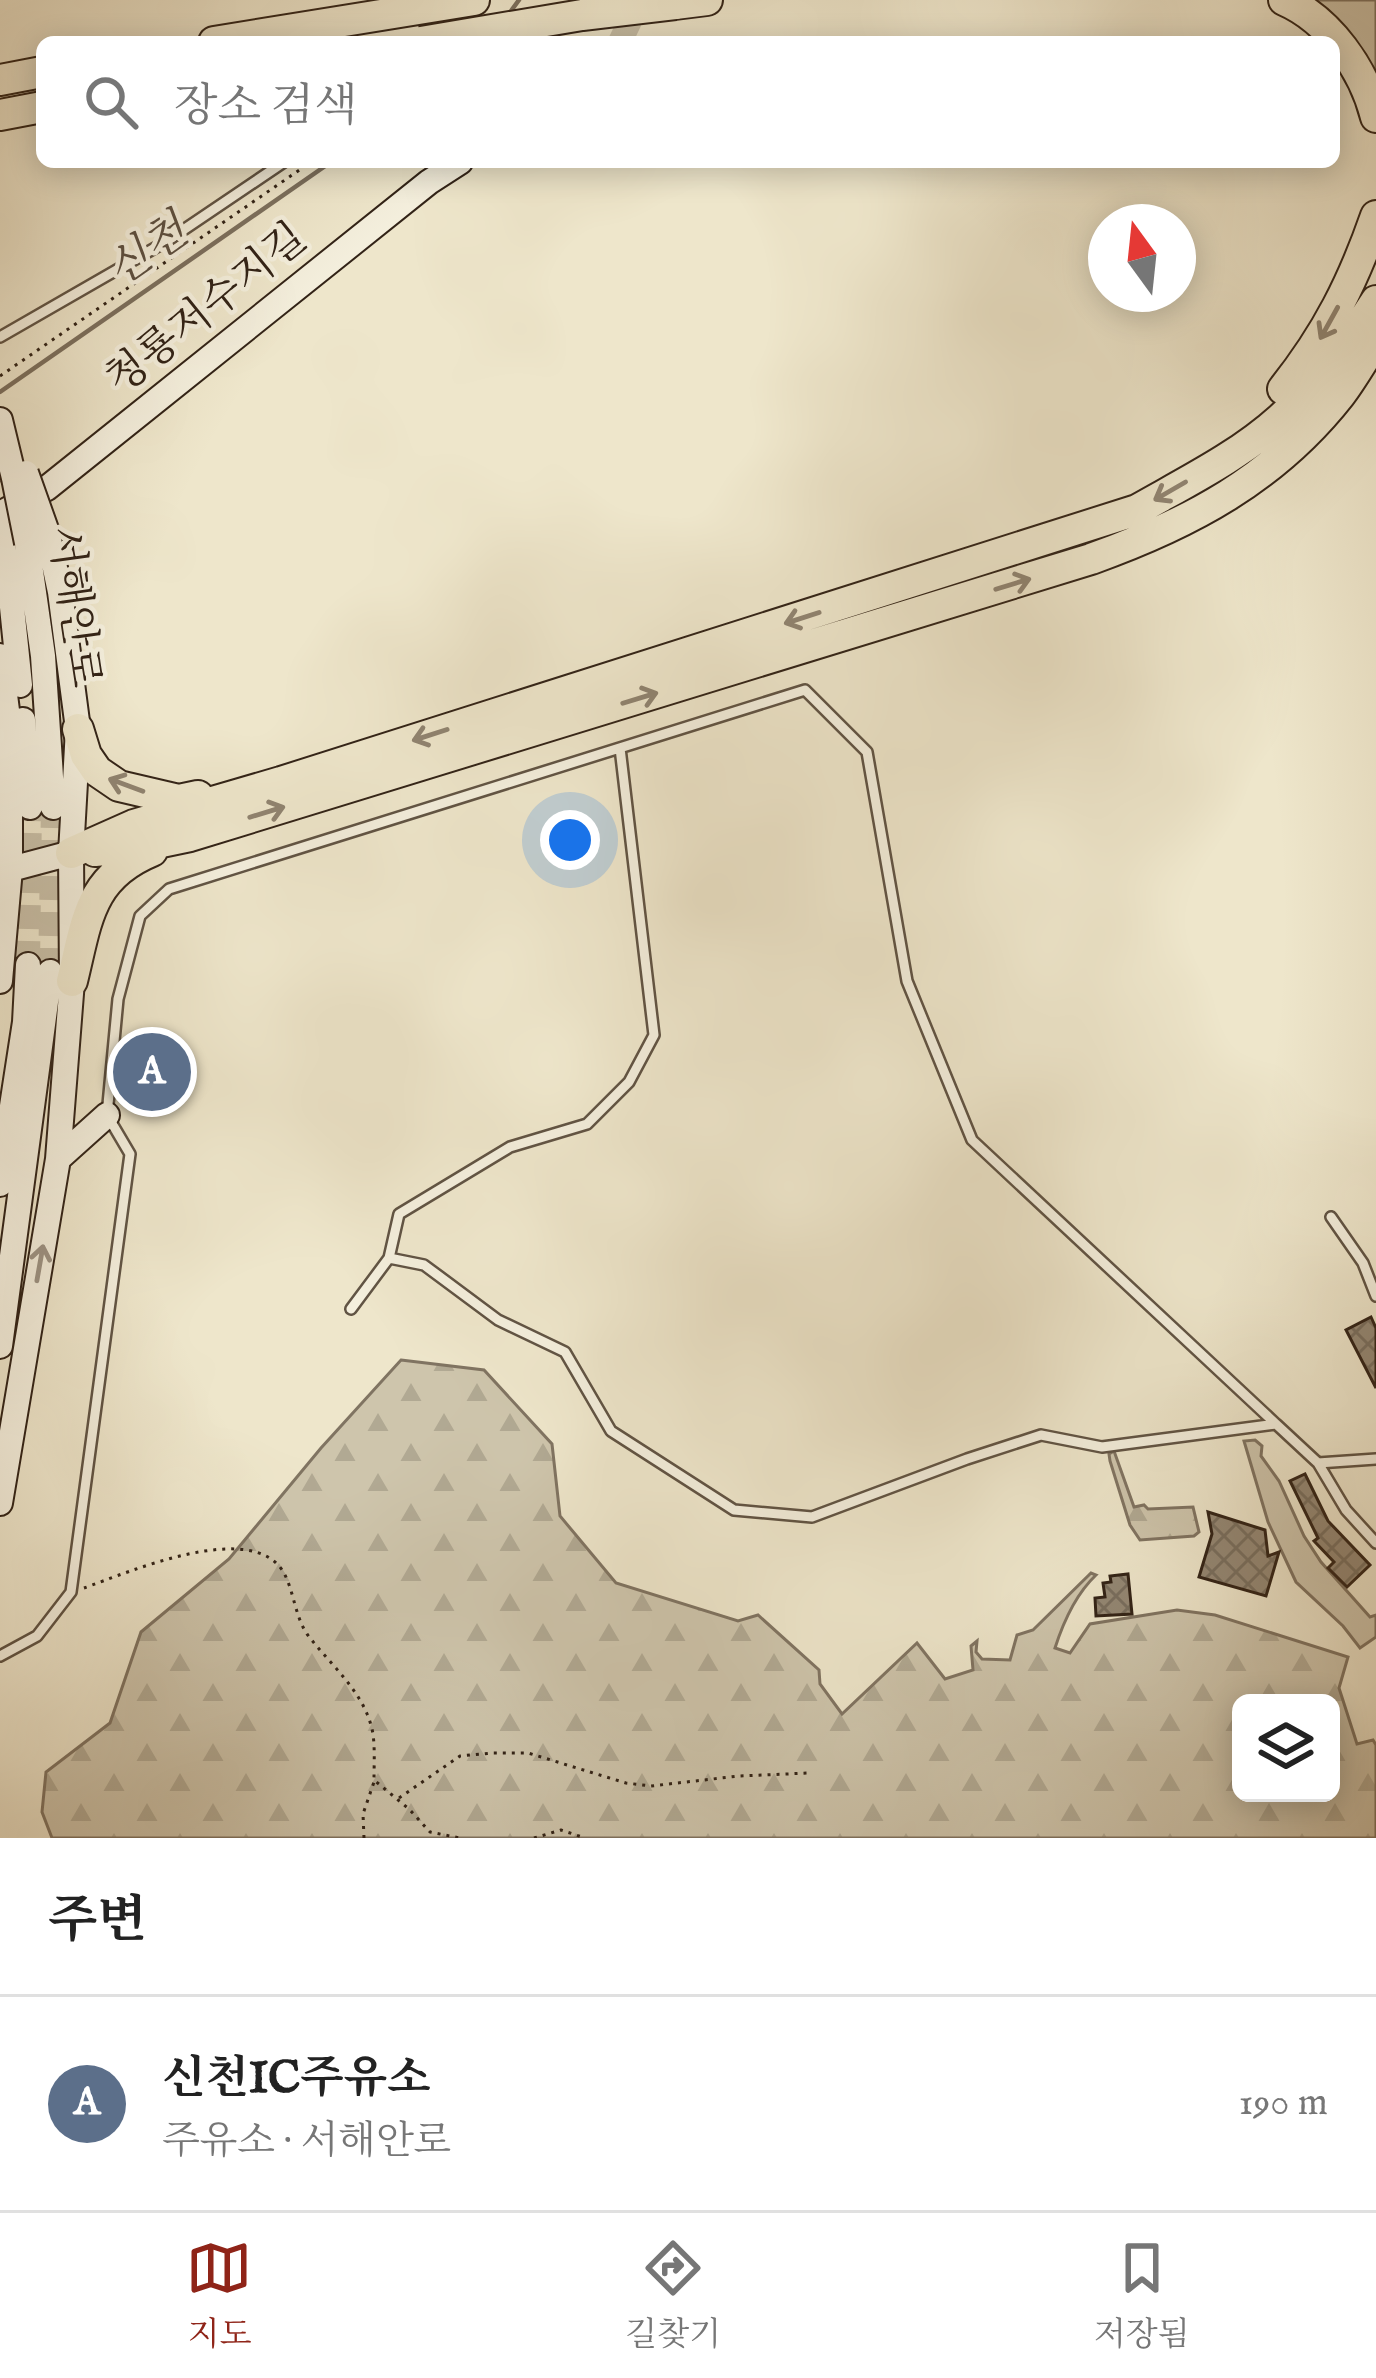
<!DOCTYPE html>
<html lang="ko">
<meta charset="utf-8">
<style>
:root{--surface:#fff;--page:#f2f2f2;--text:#222;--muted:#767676;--line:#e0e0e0;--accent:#8f2418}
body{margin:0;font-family:"IM FELL English","Noto Serif KR",serif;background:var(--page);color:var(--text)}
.controls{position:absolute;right:36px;bottom:36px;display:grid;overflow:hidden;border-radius:18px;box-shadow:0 6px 30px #0003}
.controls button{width:108px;height:108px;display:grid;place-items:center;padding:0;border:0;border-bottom:3px solid var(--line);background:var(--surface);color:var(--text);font:60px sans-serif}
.compass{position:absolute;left:1088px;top:204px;width:108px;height:108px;border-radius:50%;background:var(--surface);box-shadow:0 6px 30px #0003;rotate:345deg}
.you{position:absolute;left:570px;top:840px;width:42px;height:42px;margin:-30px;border:9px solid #fff;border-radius:50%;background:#1a73e8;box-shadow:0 0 0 18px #1a73e833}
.badge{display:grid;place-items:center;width:78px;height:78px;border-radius:50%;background:var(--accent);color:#fff;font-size:39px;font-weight:700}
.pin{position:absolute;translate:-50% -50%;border:6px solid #fff;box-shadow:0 3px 12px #0006}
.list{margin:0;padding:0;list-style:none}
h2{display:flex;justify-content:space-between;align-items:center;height:156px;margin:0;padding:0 48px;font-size:51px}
h2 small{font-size:39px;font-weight:400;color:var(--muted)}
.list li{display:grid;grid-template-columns:78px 1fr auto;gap:36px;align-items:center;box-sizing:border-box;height:216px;padding:0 48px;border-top:3px solid var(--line)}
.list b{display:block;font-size:45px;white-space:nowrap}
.list p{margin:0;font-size:39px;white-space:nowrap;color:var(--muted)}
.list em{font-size:39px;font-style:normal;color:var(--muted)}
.icon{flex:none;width:66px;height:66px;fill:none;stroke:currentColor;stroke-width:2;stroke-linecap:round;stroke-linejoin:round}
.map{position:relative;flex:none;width:1376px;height:1838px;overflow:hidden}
.search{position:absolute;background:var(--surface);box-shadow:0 6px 30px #0003;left:36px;right:36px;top:36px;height:132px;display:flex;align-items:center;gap:30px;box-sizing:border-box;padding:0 42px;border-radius:18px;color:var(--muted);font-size:45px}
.sheet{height:372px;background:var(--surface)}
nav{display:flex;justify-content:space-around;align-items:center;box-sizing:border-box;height:168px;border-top:3px solid var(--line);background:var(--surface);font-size:33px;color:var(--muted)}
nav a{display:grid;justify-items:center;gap:6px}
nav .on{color:var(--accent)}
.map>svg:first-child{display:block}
.grass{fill:#cec5ac;stroke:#807462;stroke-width:3}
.forest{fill:url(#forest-firs);stroke:#807462;stroke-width:3;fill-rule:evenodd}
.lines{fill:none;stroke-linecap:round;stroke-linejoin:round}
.stream{stroke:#7c705e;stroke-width:4.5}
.building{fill:url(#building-cross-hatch);stroke:#322317;stroke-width:3}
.secondary-tunnel{stroke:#c8bfa7;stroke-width:24;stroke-dasharray:24 12;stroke-linecap:butt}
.lane-casing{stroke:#615444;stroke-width:14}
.secondary-casing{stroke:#322317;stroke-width:28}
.highway-casing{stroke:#322317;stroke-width:34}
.path{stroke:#322317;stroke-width:3;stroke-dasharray:3 6;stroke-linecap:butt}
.lane{stroke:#f4efdd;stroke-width:9}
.secondary{stroke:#f4efdd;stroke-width:24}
.highway{stroke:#eee6cb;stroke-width:30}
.secondary-bridge-casing{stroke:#322317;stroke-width:28;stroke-linecap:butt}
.highway-bridge-casing{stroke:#322317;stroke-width:34;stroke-linecap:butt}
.secondary-bridge{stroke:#f4efdd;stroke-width:24}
.highway-bridge{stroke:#eee6cb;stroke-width:30}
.oneway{stroke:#908471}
.oneway2{stroke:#9d9384}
.labels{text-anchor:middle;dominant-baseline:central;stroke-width:9;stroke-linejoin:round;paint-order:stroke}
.street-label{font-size:42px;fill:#322317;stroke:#f4efdd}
.water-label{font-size:45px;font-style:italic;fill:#5d5041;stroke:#f4efdd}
</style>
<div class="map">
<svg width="1376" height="1838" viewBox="0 0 1376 1838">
<defs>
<pattern id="forest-firs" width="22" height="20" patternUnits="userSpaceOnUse" patternTransform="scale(3)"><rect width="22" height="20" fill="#cec5ac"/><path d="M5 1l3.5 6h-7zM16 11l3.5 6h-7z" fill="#b1a993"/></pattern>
<pattern id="building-cross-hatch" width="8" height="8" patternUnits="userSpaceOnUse" patternTransform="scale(3)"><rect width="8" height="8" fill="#948875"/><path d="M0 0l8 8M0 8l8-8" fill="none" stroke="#796f5f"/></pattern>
</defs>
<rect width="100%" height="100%" fill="#eee6cb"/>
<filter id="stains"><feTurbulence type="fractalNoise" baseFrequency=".00167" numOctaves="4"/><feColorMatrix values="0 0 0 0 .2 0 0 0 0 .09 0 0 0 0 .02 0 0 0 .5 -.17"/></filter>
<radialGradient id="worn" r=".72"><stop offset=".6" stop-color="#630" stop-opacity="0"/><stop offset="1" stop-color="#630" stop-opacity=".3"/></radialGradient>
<path class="grass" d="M1301,0H1376V81Z
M1255,1440L1262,1446L1261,1456L1279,1481L1304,1536L1321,1562L1370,1617L1376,1615V1637L1360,1648L1343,1626L1296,1582L1268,1522L1244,1441Z"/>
<path class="forest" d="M401,1360L484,1370L552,1444L560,1516L616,1583L738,1621L758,1615L819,1670L820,1684L842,1714L917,1643L945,1679L973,1670L971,1646L977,1641L976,1652L982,1659L1010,1660L1017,1635L1033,1630L1091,1573L1096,1575C1076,1594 1063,1623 1055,1648L1070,1653L1090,1624L1177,1610L1215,1615L1348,1657L1339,1688L1357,1744L1373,1740L1376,1745V1838H52L42,1812L46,1772L110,1723L141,1632L229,1559L321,1448ZM1331,1703V1793H1241V1703Z
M1114,1451L1134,1507L1144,1505L1148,1509L1193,1507L1199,1532L1194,1536L1140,1540L1130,1525L1110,1461L1109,1454Z"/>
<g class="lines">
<path class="stream" d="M508,15L519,0
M0,392L331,162"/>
</g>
<path class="building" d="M163,1042L179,1061L174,1085L162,1084L160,1088L125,1085L129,1048H154Z
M1371,1317L1376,1328V1388L1346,1330Z
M1305,1474L1328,1521L1370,1565L1347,1587L1328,1568L1334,1562L1314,1541L1318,1538L1290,1481Z
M1208,1512L1265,1530L1268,1556L1279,1552L1266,1596L1199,1577L1212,1534Z
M1128,1574L1132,1614L1096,1616L1095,1598L1105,1597L1103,1583L1111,1582L1110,1576Z"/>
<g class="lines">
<path class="secondary-tunnel" d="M620,42L640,0
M28,965L30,807
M50,972L53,807"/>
<g class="lane-casing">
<path id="lane" d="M0,337L167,241L284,162
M1331,1217L1363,1263L1376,1296
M389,1258L424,1265L498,1320L565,1352L611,1431L734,1510L812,1517L967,1459L1041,1435L1102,1447L1276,1424L1318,1463L1346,1510L1376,1543
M351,1309L389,1258L399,1214L510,1147L587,1124L629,1082L654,1035L620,748
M1318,1463L1376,1459
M0,1656L37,1636L71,1592L130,1154L107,1115L118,999L140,916L169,889L805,690L867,752L907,981L972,1140L1276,1424"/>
</g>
<g class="secondary-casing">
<path id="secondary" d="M0,420L14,478
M0,514L47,488L429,182L460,162
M0,531L9,578L20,685
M27,543L43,656L53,807
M0,656L10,734V869L0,981
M23,720L30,807
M0,872L71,853
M58,1159L107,1115
M0,1184L25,1022L28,965
M0,1346L50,972
M0,1503L58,1159L72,981L71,853L78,729L60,592L48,535"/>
</g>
<g class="highway-casing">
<path id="highway" d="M1284,0C1330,20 1364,70 1376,117
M675,4L707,0
M214,42L474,0
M0,80L42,72
M0,115L42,107
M1283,389C1327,334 1353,282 1376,216
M78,729L86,755L97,771L119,786L179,800L198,796
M95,851L142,846L190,836L1091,559C1189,524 1274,479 1340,395C1353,378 1364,358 1376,340
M71,853L134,825L281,782L1137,510C1186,482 1239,456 1281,418C1319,385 1349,343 1376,301
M72,981C87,920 89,877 152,851"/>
</g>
<path class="path" d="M0,376L311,162
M84,1588C129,1572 253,1518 284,1573C294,1592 295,1616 307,1634C331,1666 366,1693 373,1734C375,1749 374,1765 374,1780L409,1809L430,1832L460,1838
M399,1798L460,1756L492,1753H528L626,1783L651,1786L739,1776L809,1773
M364,1838L363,1814L374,1782
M534,1838L561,1830L585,1838"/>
<use href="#lane" class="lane"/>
<use href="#secondary" class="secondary"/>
<use href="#highway" class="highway"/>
<g class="secondary-bridge-casing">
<path id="secondary-bridge" d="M26,473L48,535
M14,478L27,543"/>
</g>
<g class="highway-bridge-casing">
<path id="highway-bridge" d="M421,42L582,15L675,4"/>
</g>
<use href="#secondary-bridge" class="secondary-bridge"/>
<use href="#highway-bridge" class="highway-bridge"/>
</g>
<defs><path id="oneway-shaft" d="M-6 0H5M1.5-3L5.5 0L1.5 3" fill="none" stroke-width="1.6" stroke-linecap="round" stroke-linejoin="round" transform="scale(3)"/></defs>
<g class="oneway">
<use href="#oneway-shaft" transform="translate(1329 323) rotate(119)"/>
<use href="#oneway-shaft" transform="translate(1170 491) rotate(150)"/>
<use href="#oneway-shaft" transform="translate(1013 584) rotate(-17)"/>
<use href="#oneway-shaft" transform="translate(802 618) rotate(162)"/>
<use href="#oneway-shaft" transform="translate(640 698) rotate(-17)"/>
<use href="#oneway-shaft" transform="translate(430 735) rotate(162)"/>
<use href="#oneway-shaft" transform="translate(126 785) rotate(-160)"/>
<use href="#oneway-shaft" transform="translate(267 812) rotate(-17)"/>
</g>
<use class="oneway2" href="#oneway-shaft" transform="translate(40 1263) rotate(-80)"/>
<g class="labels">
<g class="street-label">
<text transform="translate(207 310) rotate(-39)">청룡저수지길</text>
<text transform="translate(73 607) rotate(82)">서해안로</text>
</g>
<g class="water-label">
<text transform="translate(148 252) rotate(-35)">신천</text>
</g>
</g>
<rect width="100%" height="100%" filter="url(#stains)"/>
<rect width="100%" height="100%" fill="url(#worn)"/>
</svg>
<div class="controls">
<button><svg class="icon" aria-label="layers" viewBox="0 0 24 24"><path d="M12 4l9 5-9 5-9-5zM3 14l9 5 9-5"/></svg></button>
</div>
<svg class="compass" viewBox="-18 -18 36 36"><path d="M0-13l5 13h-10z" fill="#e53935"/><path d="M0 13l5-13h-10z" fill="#767676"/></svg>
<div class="you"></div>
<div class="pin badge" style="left:152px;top:1072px;background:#5c6f8a">A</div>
<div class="search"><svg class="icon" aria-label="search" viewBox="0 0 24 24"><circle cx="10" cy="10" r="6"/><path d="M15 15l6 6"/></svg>장소 검색</div>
</div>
<section class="sheet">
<h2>주변<small></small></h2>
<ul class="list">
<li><span class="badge" style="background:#5c6f8a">A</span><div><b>신천IC주유소</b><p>주유소 · 서해안로</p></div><em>190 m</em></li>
</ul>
</section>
<nav>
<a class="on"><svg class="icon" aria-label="map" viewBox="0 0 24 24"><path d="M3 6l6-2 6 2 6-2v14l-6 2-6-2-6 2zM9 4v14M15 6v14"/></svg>지도</a>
<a><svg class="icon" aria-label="directions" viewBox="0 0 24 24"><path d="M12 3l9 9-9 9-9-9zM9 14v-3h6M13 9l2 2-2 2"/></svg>길찾기</a>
<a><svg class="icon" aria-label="saved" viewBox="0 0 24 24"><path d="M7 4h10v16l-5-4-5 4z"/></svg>저장됨</a>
</nav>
